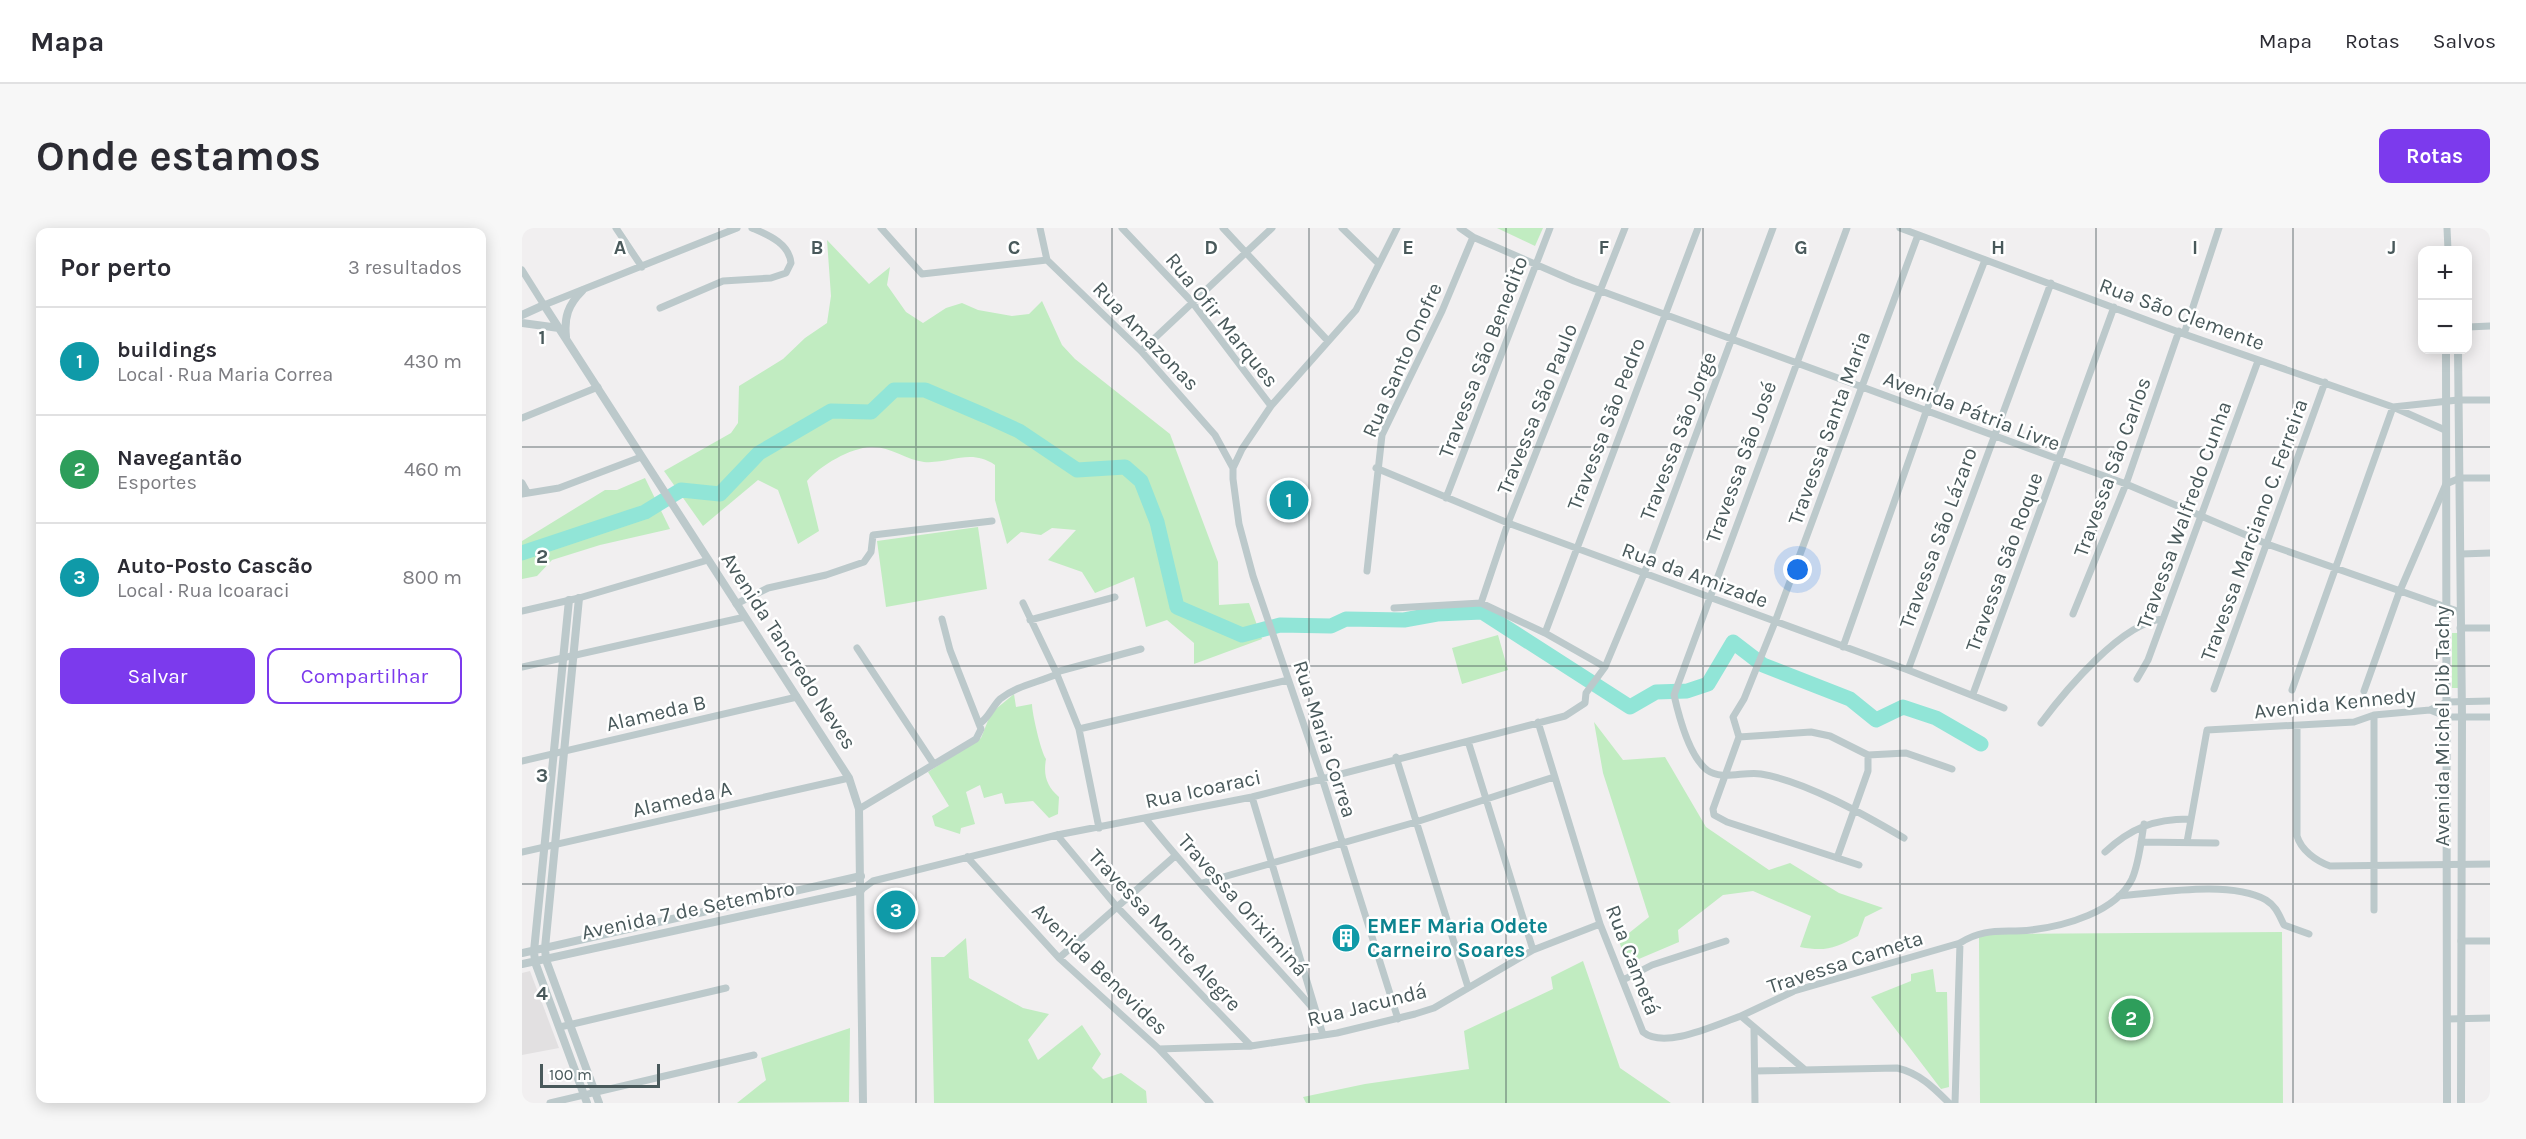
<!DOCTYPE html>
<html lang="pt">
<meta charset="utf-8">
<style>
:root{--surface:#fff;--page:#f7f7f7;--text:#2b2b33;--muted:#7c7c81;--line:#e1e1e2;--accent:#7c3aed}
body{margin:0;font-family:Karla,sans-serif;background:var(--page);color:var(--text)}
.controls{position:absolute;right:18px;top:18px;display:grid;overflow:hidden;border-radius:12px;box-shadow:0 3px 15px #0003}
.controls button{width:54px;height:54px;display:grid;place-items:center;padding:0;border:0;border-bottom:2px solid var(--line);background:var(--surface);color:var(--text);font:30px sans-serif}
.scale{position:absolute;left:18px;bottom:15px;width:120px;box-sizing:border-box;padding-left:6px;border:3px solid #49595b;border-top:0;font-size:16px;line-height:21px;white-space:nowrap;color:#49595b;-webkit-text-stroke:4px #fff;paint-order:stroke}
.you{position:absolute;left:1276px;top:342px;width:21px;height:21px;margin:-15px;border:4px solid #fff;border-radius:50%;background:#1a73e8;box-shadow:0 0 0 9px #1a73e833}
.badge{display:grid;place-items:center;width:39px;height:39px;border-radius:50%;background:var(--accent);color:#fff;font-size:20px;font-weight:700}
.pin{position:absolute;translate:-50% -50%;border:3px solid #fff;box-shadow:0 2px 6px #0006}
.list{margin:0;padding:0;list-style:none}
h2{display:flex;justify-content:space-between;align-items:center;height:78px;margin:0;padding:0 24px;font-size:26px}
h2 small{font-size:20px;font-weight:400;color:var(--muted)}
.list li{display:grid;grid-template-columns:39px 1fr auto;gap:18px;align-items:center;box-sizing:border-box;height:108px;padding:0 24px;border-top:2px solid var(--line)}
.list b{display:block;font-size:22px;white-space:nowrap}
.list p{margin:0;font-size:20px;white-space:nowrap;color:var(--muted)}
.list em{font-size:20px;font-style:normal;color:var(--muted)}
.actions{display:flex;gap:12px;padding:18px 24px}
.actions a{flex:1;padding:14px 0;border:2px solid var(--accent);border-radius:12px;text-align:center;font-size:21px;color:var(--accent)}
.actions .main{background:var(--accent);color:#fff}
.map{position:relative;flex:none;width:1968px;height:875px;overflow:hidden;border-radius:12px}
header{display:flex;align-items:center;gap:36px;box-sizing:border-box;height:84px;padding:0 30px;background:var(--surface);border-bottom:2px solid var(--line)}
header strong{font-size:28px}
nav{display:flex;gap:33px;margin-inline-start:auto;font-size:21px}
.intro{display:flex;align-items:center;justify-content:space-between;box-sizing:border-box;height:144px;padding:0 36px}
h1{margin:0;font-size:42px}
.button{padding:15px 27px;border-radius:12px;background:var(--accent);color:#fff;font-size:21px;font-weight:700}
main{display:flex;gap:36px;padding:0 36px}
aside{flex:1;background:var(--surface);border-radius:12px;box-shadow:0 3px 15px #0003}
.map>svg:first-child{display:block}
.education{fill:#e2e0e1}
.green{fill:#c1ecc1}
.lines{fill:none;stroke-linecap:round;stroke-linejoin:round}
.river{stroke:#91e5d7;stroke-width:15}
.minor{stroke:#bcc9cb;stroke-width:7}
.tertiary{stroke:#bcc9cb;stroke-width:8}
.grid{fill:none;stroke:#49595b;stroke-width:1.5;stroke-opacity:0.55}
.labels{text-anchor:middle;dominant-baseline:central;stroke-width:5;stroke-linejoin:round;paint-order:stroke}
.street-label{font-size:21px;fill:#49595b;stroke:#fff}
.culture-label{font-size:21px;font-weight:bold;fill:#0d838f;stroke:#fff;text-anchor:start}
.grid-label{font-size:20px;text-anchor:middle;font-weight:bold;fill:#49595b;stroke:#fff;stroke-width:5;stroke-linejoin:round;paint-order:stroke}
</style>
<header>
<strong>Mapa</strong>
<nav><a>Mapa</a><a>Rotas</a><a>Salvos</a></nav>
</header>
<div class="intro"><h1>Onde estamos</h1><a class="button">Rotas</a></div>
<main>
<aside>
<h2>Por perto<small>3 resultados</small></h2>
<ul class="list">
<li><span class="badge" style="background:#0f9aa8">1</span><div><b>buildings</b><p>Local · Rua Maria Correa</p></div><em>430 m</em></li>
<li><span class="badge" style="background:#2e9e5b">2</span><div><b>Navegantão</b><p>Esportes</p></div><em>460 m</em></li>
<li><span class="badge" style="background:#0f9aa8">3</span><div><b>Auto-Posto Cascão</b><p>Local · Rua Icoaraci</p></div><em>800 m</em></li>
</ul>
<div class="actions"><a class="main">Salvar</a><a>Compartilhar</a></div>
</aside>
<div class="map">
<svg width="1968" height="875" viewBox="0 0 1968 875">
<rect width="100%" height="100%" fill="#f1eff0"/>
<path class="education" d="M8,743L37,820L0,827V745Z"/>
<path class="green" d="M975,0H1021L1013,18Z
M305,12L347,56L368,39L365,57L384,84L401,95L424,80L440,75L456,82L490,88L507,86L520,73L540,117L553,131L648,206L696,334L697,377L727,375L740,411L672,436V415L645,392L624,399L612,349L573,365L560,344L526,332L554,302L530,300L519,307L499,304L485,316L473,272V237C448,220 429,236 402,234C385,232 367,218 349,219C328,220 299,237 285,253L297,303L276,316L256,262L236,252L181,298L142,243L209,205L216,195L217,158L261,131L283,110L305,95L309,68Z
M123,250L148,301L78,317L30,332L15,348L0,351V313L83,262H95Z
M456,299L465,361L364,379L355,313Z
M1930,405H1936V460H1930Z
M976,407L986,442L940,456L930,420Z
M492,466L494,479L510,476C510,485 519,524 524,531C521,548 525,558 537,569L536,586L527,590L511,573L483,576L480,565L462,570L458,557L444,564L453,596L439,600L438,606L413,598L410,588L427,578L406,544L459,510L469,485Z
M1072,494L1101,532L1143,529L1184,599L1247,642L1268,635L1317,665L1361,680L1343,689L1336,708C1313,720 1304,724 1278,719L1289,688L1231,663L1201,667L1156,702L1157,714L1105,736L1097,713L1127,689L1081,545Z
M1760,704L1761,875H1458L1457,706Z
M444,710L447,750L501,780L527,786L506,812L516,832L560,797L579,826L570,840L581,851L599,845L624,863L625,875H412L409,729H422Z
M1061,733L1098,840L1149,875H784L781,869L843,856L947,841L942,803L1031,761L1029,749Z
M1411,741L1414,764H1425L1427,859L1419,861L1349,769L1389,753V746Z
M328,800L327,874L215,875L244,852L239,830Z"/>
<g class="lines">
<path class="river" d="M0,325L123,284L159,262L198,266L237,225L309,183L349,184L372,162H403L464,188L497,203L555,242L603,239L619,253L635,294L655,379L720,407L758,397L809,398L824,391L882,392L915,386L960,384L1108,479L1134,464L1165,463L1186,456L1211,414L1241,437L1328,471L1354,492L1381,479L1414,490L1459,516"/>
<path class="minor" d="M94,0L120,39
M359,0L400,46L525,32
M518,0L525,32L619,123L693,207L711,240
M600,0L670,74L749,178
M701,0L806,113
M820,0L856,35
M875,0L834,82L749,178L720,221L711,240V251L717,296L731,348L800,550L876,791
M938,0L951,9L1052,53L1604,256L1745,316L1938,384
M1325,0L1152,467C1157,489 1167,528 1185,542C1200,553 1222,543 1239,546C1283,553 1343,587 1382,610
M1378,0L1662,106L1871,179L1936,172H1968
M1925,0L1926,22
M0,42L22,77L215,0
M138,80L201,53L249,50L264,45L269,35C267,15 246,7 230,0
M1946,99L1968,98
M1662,106L1697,0
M619,123L750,0
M0,190L76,159
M854,240L986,295L1386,442L1482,480
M0,255L5,264
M0,266L37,260L119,229
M924,270L1028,0
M1939,326L1968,325
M845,343L860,207L920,83L951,9
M501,375L534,444L557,501L577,600
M959,375L986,295L1103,0
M214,376L246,360L304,347L342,334L349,324L351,307L470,293
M872,380L959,375L1023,405L1083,439
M0,383L57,370L186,332
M1551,386L1604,256L1657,103
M508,392L593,369
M1938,400H1968
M1023,405L1176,0
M1321,419L1404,184L1463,32
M335,420L411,535
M0,439L223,389
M1386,442L1529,55
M534,444L619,421
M1615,451L1626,432L1736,133
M1692,461L1803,154
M1770,462L1871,179L1923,202
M1842,463L1877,365L1924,256L1938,250H1968
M1451,466L1592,79
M1908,482L1926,489H1968
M1852,487V682
M1016,494L1078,696L1121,804C1143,822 1195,796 1219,788L1282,841
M1519,495C1543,463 1600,394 1641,391
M457,496C466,491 470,479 478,471C496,457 515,455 535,446
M1775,499V608C1779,622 1794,633 1808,638L1968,636
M557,501L766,452
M1217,509L1289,504L1308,508L1346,527V543L1315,630
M946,513L1011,722
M1346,527L1384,525L1430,541
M874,529L946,759
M0,533L275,469
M730,569L801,807
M337,581L454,511L459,501L428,422L420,391
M623,590C676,657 739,721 795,785
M535,607L595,679L729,818
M1619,614L1694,615
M1665,614L1685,502L1832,494L1852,487L1908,482L1925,474L1968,473
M0,624L327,550
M1583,624C1609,600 1632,591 1667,591
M445,629L537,730L637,821L688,875
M1337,637L1205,594L1192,587L1191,581L1217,509L1211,489L1222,471L1253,394L1396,7
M680,655L894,594L1032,549
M339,662L351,653L535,607L730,569L1043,488L1063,475L1064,465L1083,439L1122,346L1251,0
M1597,668C1637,665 1708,652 1744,672C1754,678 1757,687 1762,697L1787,706
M1939,713H1968
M537,730L653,628
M1101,752L1130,737L1204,713
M1219,788L1272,763L1438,715C1463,699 1481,705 1509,702C1543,698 1594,684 1610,651C1617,635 1619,614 1622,596
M1925,791L1968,790
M38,799L204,760
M1232,800L1233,875
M637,821L729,818L815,805L893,786L912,780L1011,722L1078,696
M1233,843L1375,840C1397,845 1411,859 1427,875
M28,875L232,827
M1433,875L1438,715"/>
<path class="tertiary" d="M0,87L22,77L327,550L337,581L341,875
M0,95L37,100
M44,109C42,89 46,77 60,63
M1924,122L1925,875
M1936,122L1940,489L1939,875
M57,370L23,720L24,732L77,875
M47,372L12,723L13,734L65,875
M0,725L339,648
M0,736L339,662"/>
</g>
<path class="grid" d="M197,0V875M394,0V875M590,0V875M787,0V875M984,0V875M1181,0V875M1378,0V875M1574,0V875M1771,0V875M0,219H1968M0,438H1968M0,656H1968"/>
<defs>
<g id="building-disc" transform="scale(1.5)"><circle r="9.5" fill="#0f9aa8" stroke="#fff"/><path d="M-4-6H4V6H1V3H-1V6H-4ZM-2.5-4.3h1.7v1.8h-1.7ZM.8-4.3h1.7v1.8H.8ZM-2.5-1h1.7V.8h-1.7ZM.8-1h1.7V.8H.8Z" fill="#fff"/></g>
</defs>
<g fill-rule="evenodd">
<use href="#building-disc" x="824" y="710"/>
</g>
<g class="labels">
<g class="street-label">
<text transform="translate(1660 86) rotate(20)">Rua São Clemente</text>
<text transform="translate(700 92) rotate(51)">Rua Ofir Marques</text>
<text transform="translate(624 108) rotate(46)">Rua Amazonas</text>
<text transform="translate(961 129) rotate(-69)">Travessa São Benedito</text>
<text transform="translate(880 132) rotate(-66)">Rua Santo Onofre</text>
<text transform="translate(1015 181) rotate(-68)">Travessa São Paulo</text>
<text transform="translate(1450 183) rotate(21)">Avenida Pátria Livre</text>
<text transform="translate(1084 196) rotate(-69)">Travessa São Pedro</text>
<text transform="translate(1307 200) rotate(-70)">Travessa Santa Maria</text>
<text transform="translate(1156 208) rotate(-69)">Travessa São Jorge</text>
<text transform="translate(1219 234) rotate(-70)">Travessa São José</text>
<text transform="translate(1590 239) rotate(-70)">Travessa São Carlos</text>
<text transform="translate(1662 287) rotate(-70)">Travessa Walfredo Cunha</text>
<text transform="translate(1732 302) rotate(-70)">Travessa Marciano C. Ferreira</text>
<text transform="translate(1416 310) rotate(-70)">Travessa São Lázaro</text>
<text transform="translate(1482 334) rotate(-70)">Travessa São Roque</text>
<text transform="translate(1173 347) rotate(20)">Rua da Amizade</text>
<text transform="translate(267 423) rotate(57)">Avenida Tancredo Neves</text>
<text transform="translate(1813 475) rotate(-6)">Avenida Kennedy</text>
<text transform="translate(134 485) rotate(-13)">Alameda B</text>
<text transform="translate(1920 498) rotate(-90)">Avenida Michel Dib Tachy</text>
<text transform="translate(803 511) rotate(72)">Rua Maria Correa</text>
<text transform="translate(681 561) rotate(-12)">Rua Icoaraci</text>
<text transform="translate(160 571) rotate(-13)">Alameda A</text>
<text transform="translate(721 677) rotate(48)">Travessa Oriximiná</text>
<text transform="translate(166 682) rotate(-12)">Avenida 7 de Setembro</text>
<text transform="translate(643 702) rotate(47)">Travessa Monte Alegre</text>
<text transform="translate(1111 732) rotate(69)">Rua Cametá</text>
<text transform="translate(1323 734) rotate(-18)">Travessa Cameta</text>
<text transform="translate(578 741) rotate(44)">Avenida Benevides</text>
<text transform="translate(845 777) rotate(-14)">Rua Jacundá</text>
</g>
<g class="culture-label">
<text x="845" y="698">EMEF Maria Odete<tspan x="845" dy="24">Carneiro Soares</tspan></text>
</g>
</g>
<g class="grid-label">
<text x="98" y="26">A</text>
<text x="295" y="26">B</text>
<text x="492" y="26">C</text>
<text x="689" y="26">D</text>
<text x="886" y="26">E</text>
<text x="1082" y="26">F</text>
<text x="1279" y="26">G</text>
<text x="1476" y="26">H</text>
<text x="1673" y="26">I</text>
<text x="1870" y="26">J</text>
<text x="20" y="116">1</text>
<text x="20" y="335">2</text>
<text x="20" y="554">3</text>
<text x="20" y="772">4</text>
</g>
</svg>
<div class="controls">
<button>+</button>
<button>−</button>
</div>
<div class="scale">100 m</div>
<div class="you"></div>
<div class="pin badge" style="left:767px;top:272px;background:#0f9aa8">1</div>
<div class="pin badge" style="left:1609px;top:790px;background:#2e9e5b">2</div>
<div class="pin badge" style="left:374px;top:682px;background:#0f9aa8">3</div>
</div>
</main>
